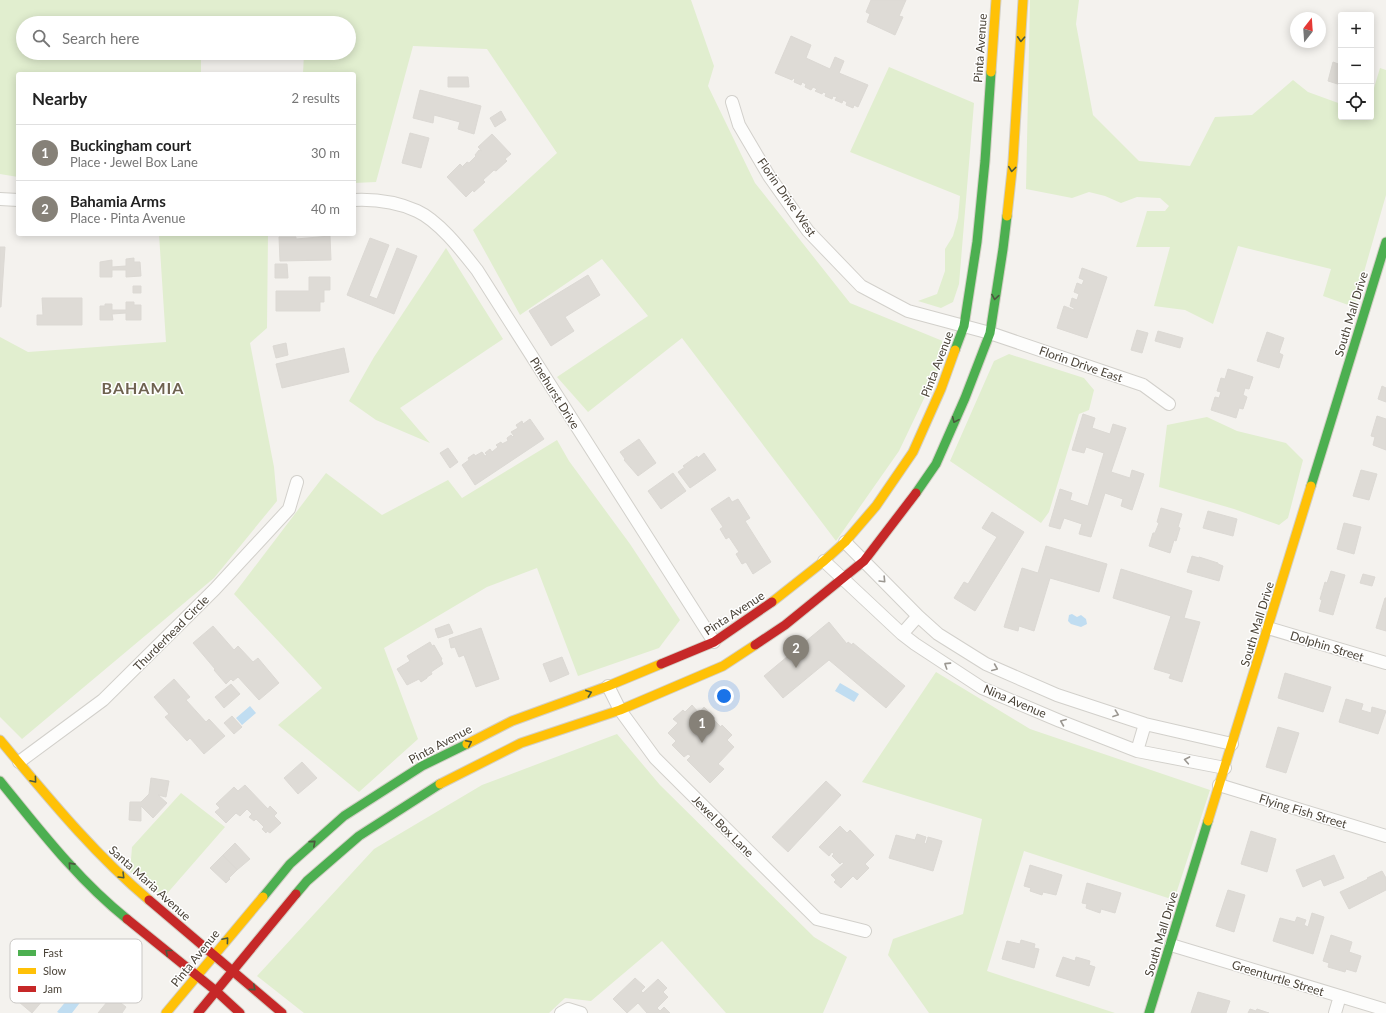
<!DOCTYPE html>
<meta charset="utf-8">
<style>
:root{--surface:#fff;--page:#f2f2f2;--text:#222;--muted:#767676;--line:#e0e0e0;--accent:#868178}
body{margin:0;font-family:Lato,sans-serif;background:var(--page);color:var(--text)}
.controls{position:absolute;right:12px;top:12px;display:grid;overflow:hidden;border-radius:4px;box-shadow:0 2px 10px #0003}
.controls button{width:36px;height:36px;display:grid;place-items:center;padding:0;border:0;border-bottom:1px solid var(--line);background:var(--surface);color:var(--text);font:20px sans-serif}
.compass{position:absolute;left:1290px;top:12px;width:36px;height:36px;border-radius:50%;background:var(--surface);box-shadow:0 2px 10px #0003;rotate:17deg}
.you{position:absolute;left:724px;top:696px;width:14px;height:14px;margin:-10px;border:3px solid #fff;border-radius:50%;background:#1a73e8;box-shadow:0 0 0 6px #1a73e833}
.badge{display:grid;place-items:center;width:26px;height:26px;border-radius:50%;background:var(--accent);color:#fff;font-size:13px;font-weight:700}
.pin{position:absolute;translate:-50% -33px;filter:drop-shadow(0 1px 2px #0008)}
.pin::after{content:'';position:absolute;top:21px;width:14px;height:12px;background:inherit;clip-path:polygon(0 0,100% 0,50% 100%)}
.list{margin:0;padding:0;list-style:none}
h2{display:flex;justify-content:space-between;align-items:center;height:52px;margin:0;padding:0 16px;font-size:17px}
h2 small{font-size:13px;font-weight:400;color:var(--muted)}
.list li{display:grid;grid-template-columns:26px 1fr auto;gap:12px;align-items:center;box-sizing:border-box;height:56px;padding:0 16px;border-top:1px solid var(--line)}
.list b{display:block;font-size:15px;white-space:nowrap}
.list p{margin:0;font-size:13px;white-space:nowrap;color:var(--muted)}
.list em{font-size:13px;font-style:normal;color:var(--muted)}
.icon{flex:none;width:22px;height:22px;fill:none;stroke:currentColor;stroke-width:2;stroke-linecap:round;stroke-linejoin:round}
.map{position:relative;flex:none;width:1386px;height:1013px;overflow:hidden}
.search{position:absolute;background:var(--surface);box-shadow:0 2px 10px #0003;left:16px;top:16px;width:340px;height:44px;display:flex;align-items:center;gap:10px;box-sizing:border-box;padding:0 14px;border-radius:22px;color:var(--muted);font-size:15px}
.panel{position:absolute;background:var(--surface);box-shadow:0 2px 10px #0003;left:16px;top:72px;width:340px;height:164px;border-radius:4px}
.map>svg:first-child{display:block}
.green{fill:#e1eecf}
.water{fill:#c0ddf1}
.building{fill:#dedbd6;stroke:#dcd9d4}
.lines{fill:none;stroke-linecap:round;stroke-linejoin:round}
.street-casing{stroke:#d2d0cb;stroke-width:14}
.fast-casing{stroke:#d3cfc5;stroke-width:11}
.slow-casing{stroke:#d3cfc5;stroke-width:11}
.jam-casing{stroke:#d3cfc5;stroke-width:11}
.street{stroke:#fdfdfc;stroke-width:12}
.fast{stroke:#4caf50;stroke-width:9}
.slow{stroke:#ffc107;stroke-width:9}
.jam{stroke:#c62828;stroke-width:9}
.oneway{stroke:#4b593e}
.oneway2{stroke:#9b9791}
.labels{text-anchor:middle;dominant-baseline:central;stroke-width:3;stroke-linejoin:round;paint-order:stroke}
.street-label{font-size:12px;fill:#4b4439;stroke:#fff}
.district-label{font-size:16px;font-weight:bold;letter-spacing:1px;fill:#6e6250;stroke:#fff}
.key{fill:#fff;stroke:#c9c7c4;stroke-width:1}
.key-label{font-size:11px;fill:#4b4439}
</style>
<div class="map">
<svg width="1386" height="1013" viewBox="0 0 1386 1013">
<rect width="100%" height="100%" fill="#f4f2ee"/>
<path class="green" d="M0,0H691L714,66L708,86L755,183L850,303L950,344L899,451L836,541L682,338L588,412L557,377L648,316L602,259L520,315L473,230L557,153L487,49L413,46L376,182L354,183V74H303L304,53H349V23H23V53H201V74H18V177L0,174Z
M1030,0H1079L1076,24L1093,115L1139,161L1190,166L1215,117L1252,115L1293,80L1308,92L1341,104V117H1371V98L1380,68L1386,70V195L1354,307L1323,296L1331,269L1238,246L1213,324L1185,310L1154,306L1170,247H1136L1147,211H1165L1169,206L1160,198L1137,197L1121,203L1105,196L1089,192L1072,198L1026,189Z
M889,67L974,103L959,284L953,302L941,308L918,301L937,294L945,271V249L953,236L958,218L960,196L850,152Z
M159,234H268L267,328L250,343L274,467L277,501L214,578L22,739L0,717V337L28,352L166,342Z
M446,248L503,339L400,408L430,443L376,420L349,401L374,357Z
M1009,354L1084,378L1094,390L1089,410L1079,414L1049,512L1041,523L950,461L994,361Z
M1207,417L1237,431L1286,443L1303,460L1288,518L1279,525L1234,509L1159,487L1167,425Z
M557,440L569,461L630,544L680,620L659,648L578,676L537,568L487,587L384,648L418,739L359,792L278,725L322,688L234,594L326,473L382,515L448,480L462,498Z
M936,672L1030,729L1210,790L1174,900L1024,851L987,971L1115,1013H929L888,955L893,939L963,914L982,819L862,782Z
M617,734L660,785L814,937L847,957L823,1013H726L662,941L591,1001L565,998L549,1013H304L257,976L374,849L482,785Z
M181,793L225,827L164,897L130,872L132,847Z"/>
<path class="water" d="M1072,614L1077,617L1081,615L1086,619L1087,624L1081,627L1071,624L1068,621L1069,615Z
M840,683L859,694L854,702L835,691Z
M250,706L256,713L242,725L236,718Z
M73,993L82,1000L72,1013H59L57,1012Z"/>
<path class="building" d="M871,0H906L899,16L903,17L895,35L867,22L870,14L866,12Z
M791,36L811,45L806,58L830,69L835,57L844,61L839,73L868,85L858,107L854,105L853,108L846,105L847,102L843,100L842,103L835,100L837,97L833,96L832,99L825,96L826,93L823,92L822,94L815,91L817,89L813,87L811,90L805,87L806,84L802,82L801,85L794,82L795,79L793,78L792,80L775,73Z
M1333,62L1341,65V85L1328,81Z
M448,77H468L469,87H448Z
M420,90L481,106L474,134L458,129L460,122L434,115L433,123L413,118Z
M501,111L506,120L495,127L490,118Z
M410,133L429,138L421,168L402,163Z
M492,134L511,154L505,159L507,161L496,171L494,170L483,180L485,182L474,192L473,190L466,197L447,177L460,164L464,168L463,166L467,162L469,163L476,156L475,155L479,150L482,151L478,147Z
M330,236L331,260L280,261L279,237H296V239Z
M370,238L389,245L369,296L377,299L397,248L417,256L394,314L347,295Z
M0,247H5L1,307H0Z
M134,258V262H140L141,276L126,277V270H112V277H100V262L112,260V267L126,266V259Z
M275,264H287L288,278H275Z
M1082,268L1107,277L1087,338L1057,328L1064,306L1074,310V308L1070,306L1072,298L1077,300L1079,294L1074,292L1077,283L1082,285L1084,280L1079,278Z
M588,275L600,295L565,317L574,331L551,346L529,311Z
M309,277H330V290H324V302H320V311H276V291H309Z
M133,286H141V293H133Z
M42,298H82V325H37V315H43Z
M126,302H134V305H141V320H126V313L112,314L113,320H100V306H105V304H112V310H126Z
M1137,330L1148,333L1142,353L1131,350Z
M1158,331L1183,338L1180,348L1155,341Z
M1267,332L1284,338L1279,353L1283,355L1279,368L1257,361Z
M286,343L288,355L276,358L273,346Z
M344,348L349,372L282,388L276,364Z
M1228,369L1253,377L1249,389L1245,388L1243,395L1247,397L1243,409L1239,408L1236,418L1211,410L1215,397L1219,398L1221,392L1217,391L1221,378L1225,379Z
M1382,386L1386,388V402L1378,399Z
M1083,414L1095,418L1092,428L1110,434L1113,424L1126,428L1111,472L1130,478L1132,470L1144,474L1132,510L1121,506L1123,499L1105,493L1091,537L1079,534L1082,524L1064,518L1060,529L1049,526L1060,489L1072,493L1070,500L1088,506L1104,453L1086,447L1084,453L1072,450Z
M1377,416L1386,419V450L1373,445L1375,437L1371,436Z
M530,419L544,439L475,485L462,465L469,460L468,458L474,454L475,456L482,452L485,456L487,455L485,453L490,449L492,452L498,447L496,445L501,442L502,444L508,441L507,438L511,435L513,437L514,436L511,432L518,428L516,425L522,421L523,424Z
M639,439L656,463L638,476L624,460L625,459L620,452Z
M448,448L458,462L450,468L440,453Z
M704,453L716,470L690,488L678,472L685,467L683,466L697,456L698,458Z
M1361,470L1377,474L1369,500L1353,496Z
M673,473L686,491L661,509L648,491Z
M729,497L732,502L738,499L750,518L745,521L771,562L753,574L746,562L742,564L736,554L739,552L729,537L726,539L720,529L723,527L711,509Z
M1161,508L1182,514L1178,527L1180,528L1176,541L1174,540L1170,553L1149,546L1153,533H1155L1159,523L1157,522Z
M1208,511L1237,519L1233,536L1203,528Z
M992,512L1024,532L975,611L954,598L964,582L968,584L997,537L982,528Z
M1344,523L1361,527L1354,554L1337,549Z
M1046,546L1107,564L1099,592L1050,578L1034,631L1019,626L1018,631L1004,627L1022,568L1038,573Z
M1192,556L1199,558V557L1218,563V564L1223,566L1219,581L1187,572Z
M1121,569L1192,591L1184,618L1200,622L1182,682L1169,678L1171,674L1154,669L1171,616L1113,598Z
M1331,571L1345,575L1333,615L1319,611L1322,600L1320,599L1325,582L1327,583Z
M1363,574L1375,577L1372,586L1360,583Z
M1385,598H1386V631L1376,628Z
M829,622L847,644L848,642L852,645L853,643L905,686L886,708L829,660L783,698L764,676Z
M449,624L453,633L438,638L435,629Z
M213,626L234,650L238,646L253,662L258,658L279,683L259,700L238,677L233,681L231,679L226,684L214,670L215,669L193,643Z
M481,628L499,679L476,687L464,655L459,657L455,647L451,648L449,639Z
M430,642L432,646L434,645L442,659L441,660L443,664L431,672L432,674L427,677V678L421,682L419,679L407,685L397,669L410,661L407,656Z
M562,657L569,674L550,682L543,664Z
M1285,673L1331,687L1323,712L1278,698Z
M174,679L190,697L186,700L206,722L209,719L225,736L204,754L190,738L187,741L165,717L169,714L154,697Z
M231,684L240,694L224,708L215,697Z
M1346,699L1363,704L1361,710L1371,713L1372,707L1386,711L1378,734L1339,722Z
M692,705L699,713L704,707L715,718L713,719L721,727L722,725L732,735L727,740L734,747L718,764L724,769L710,783L687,760L691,756L688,754L684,757L672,745L676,741L668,733L678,723L673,719L683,710L685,712Z
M232,716L242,727L234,734L224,723Z
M1278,727L1299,733L1286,773L1266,767Z
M302,762L317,778L298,794L284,778Z
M151,778L169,781L166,797L158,795L167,803L153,818L141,806V821L129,820L130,802H141L149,794Z
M826,781L841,795L788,852L772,837Z
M245,785L268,809L270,806L277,813L274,816L281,823L270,833L267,831L266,833L262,829L264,827L256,819L254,821L249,817L252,814L247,809L240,816L236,813L226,823L215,812L220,808L216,804L234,787L238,791Z
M840,826L847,833L850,830L874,855L865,864L869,868L857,880L853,876L841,888L834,882L836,880L831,875L844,863L842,862L840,864L832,856L834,854L832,852L829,856L819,847Z
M1251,831L1276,839L1267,872L1241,864Z
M917,834L926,837L924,843L926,844L928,837L942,841L933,871L889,858L896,835L915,840Z
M235,843L250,859L237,870L223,855Z
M223,855L237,870L229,878L230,879L226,883L210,868Z
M1334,855L1344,878L1324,886L1321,879L1303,887L1296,870Z
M1030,865L1062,875L1056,895L1043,892L1042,895L1030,891L1031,888L1024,886Z
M1382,871L1386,878V890L1349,909L1340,892L1368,879L1367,878Z
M1087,883L1121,893L1115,913L1101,909L1100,913L1086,908L1087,904L1082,903Z
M1228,890L1245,895L1234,932L1216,926Z
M1312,913L1324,917L1313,954L1273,941L1280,918L1295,922L1297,917L1306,920L1304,925L1308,927Z
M1331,935L1352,942L1349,952L1361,956L1356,972L1346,969L1345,972L1328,967L1329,963L1323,961Z
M1021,940L1035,944L1034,948L1039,949L1034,968L1002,959L1007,941L1020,944Z
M60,953L74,964L32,1013L19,1002Z
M1063,957L1075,961L1076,957L1090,961L1089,965L1095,967L1089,986L1056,976Z
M635,978L645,987L641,991L643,993L658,979L667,988L663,992L668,997L657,1008L660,1011L664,1007L670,1013H647L638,1003L627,1013L613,999Z
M1198,992L1230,1001L1226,1013H1191Z
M112,996L126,1007L122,1013H98Z
M1250,1009L1256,1011L1257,1009L1269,1013H1248Z"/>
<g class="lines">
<g class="street-casing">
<path id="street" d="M732,102L739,125L769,176L808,231L861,286L908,311L990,333L1143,385L1169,404
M0,199L18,200
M354,200C376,199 397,202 417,211C439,221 462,251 477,270L714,642
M845,542L918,616L938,634L986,664L1057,695L1145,724L1232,744
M824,561L902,634L915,644L982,688L1060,721L1137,751L1225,768
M1268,628L1386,663
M902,634L918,616
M608,686L620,710L655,758L817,919L865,931
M1137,751L1145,724
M19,762L103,700L215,589L289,509L297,482
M1219,785L1386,836
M1171,945L1386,1010
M561,1013L568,1009L581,1013
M1335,1013L1340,996"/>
</g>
<g class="fast-casing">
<path id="fast" d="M955,350L964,326L977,242L985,161L991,72
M1311,486L1386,242
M916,493L936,464L965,398L990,333L1003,249L1007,216
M0,781C39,829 78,880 127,919
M296,894L307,881L359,836L440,784
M263,897L290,864L344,816L422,766L467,744
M1149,1013L1208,821"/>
</g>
<g class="slow-casing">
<path id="slow" d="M991,72L996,0
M1007,216L1013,161L1023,0
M772,602L824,561L845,542L876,506L913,452L941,389L955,350
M0,740C47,796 93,853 149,900
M467,744L512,721L608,686L661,664
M440,784L521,743L620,710L723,666L755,645
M1208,821L1311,486
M166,1013L263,897"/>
</g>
<g class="jam-casing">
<path id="jam" d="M755,645L785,625L864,561L916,493
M661,664L714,642L772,602
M149,900L282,1013
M127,919L216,991L240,1013
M198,1013L296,894"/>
</g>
<use href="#street" class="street"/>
<use href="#fast" class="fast"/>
<use href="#slow" class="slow"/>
<use href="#jam" class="jam"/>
</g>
<defs><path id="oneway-chevron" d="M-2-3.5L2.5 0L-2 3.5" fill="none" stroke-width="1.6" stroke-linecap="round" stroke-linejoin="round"/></defs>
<g class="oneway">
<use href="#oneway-chevron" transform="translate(1021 39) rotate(93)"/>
<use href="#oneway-chevron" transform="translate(1012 169) rotate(97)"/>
<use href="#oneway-chevron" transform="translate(995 297) rotate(99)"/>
<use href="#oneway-chevron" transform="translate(955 420) rotate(114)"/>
<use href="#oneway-chevron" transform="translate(589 693) rotate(-20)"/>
<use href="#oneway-chevron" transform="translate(469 743) rotate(-26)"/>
<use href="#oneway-chevron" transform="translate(34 780) rotate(50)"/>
<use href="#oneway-chevron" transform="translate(313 843) rotate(-41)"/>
<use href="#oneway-chevron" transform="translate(71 865) rotate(-132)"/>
<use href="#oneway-chevron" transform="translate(122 876) rotate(45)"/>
<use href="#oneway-chevron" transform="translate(226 940) rotate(-50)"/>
<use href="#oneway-chevron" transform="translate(168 952) rotate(-141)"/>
<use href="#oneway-chevron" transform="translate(253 988) rotate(41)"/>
</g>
<g class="oneway2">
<use href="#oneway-chevron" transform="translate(883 580) rotate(46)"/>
<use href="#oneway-chevron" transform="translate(947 665) rotate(-147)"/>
<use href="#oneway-chevron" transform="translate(995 668) rotate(23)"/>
<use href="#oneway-chevron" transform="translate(1116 714) rotate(20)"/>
<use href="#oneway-chevron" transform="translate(1063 722) rotate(-158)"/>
<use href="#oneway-chevron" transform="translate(1187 760) rotate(-169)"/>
</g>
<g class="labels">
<g class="street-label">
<text transform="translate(980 48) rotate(-86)">Pinta Avenue</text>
<text transform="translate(787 197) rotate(55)">Florin Drive West</text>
<text transform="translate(1351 314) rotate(-73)">South Mall Drive</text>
<text transform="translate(937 364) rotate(-69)">Pinta Avenue</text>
<text transform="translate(1081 364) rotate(19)">Florin Drive East</text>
<text transform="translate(555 393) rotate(58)">Pinehurst Drive</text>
<text transform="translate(734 613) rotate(-33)">Pinta Avenue</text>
<text transform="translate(1257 624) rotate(-73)">South Mall Drive</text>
<text transform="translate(171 633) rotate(-45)">Thurderhead Circle</text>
<text transform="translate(1327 646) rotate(17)">Dolphin Street</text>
<text transform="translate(1015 701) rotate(23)">Nina Avenue</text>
<text transform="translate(440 744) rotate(-28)">Pinta Avenue</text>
<text transform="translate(1303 811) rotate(17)">Flying Fish Street</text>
<text transform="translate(723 826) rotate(45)">Jewel Box Lane</text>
<text transform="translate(150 883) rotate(42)">Santa Maria Avenue</text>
<text transform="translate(1161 934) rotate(-73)">South Mall Drive</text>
<text transform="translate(195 958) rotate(-51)">Pinta Avenue</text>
<text transform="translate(1278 978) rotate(17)">Greenturtle Street</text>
</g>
<g class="district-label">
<text x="143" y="387">BAHAMIA</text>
</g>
</g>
<rect x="10" y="939" width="132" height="64" rx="6" class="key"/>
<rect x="18" y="950" width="18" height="6" fill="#4caf50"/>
<rect x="18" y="968" width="18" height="6" fill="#ffc107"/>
<rect x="18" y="986" width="18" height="6" fill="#c62828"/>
<g class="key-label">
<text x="43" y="957">Fast</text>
<text x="43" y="975">Slow</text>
<text x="43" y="993">Jam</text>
</g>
</svg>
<div class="controls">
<button>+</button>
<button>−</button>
<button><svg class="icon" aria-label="locate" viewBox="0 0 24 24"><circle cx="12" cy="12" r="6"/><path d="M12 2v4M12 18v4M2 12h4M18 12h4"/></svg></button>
</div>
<svg class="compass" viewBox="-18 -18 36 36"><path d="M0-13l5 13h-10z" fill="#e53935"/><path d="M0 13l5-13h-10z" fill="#767676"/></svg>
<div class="you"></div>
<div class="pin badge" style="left:702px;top:743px">1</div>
<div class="pin badge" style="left:796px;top:668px">2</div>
<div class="search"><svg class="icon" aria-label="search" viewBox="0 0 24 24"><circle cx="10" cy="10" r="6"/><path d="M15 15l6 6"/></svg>Search here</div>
<section class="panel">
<h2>Nearby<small>2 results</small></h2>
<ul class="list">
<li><span class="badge">1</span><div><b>Buckingham court</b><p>Place · Jewel Box Lane</p></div><em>30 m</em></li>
<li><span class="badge">2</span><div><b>Bahamia Arms</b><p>Place · Pinta Avenue</p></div><em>40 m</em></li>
</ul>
</section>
</div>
